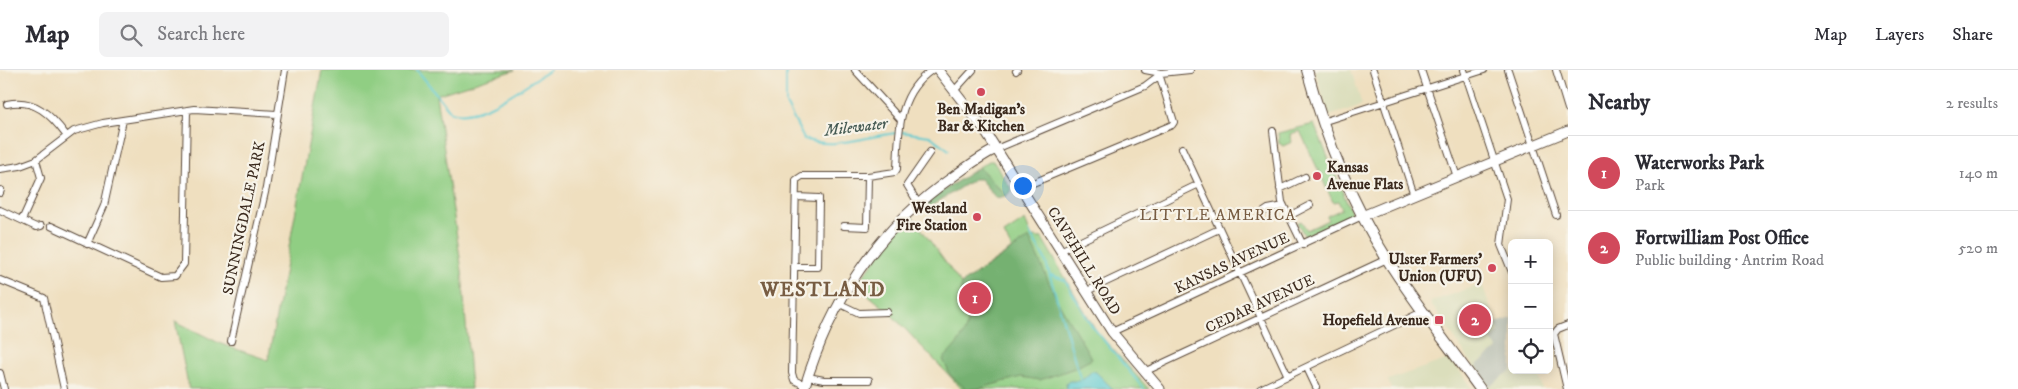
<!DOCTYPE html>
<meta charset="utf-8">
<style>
:root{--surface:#fff;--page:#f2f2f3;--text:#2b2b33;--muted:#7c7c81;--line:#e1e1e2;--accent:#d1495b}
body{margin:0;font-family:"IM FELL DW Pica",serif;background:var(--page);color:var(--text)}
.controls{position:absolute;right:15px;bottom:15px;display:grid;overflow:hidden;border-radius:8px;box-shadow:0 2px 12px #0003}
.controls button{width:45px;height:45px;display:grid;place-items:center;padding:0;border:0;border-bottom:1px solid var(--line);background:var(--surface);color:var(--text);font:25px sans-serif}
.you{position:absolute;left:1022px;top:115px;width:18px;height:18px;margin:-12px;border:4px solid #fff;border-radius:50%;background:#1a73e8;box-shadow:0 0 0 8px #1a73e833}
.badge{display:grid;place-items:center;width:32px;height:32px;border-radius:50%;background:var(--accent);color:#fff;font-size:16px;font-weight:700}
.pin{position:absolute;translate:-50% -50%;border:2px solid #fff;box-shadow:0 1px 5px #0006}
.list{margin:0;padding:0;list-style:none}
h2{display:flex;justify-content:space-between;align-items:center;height:65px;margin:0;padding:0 20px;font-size:21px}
h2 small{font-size:16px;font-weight:400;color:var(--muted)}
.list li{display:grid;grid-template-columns:32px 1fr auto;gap:15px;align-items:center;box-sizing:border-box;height:75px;padding:0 20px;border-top:1px solid var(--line)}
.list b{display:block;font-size:19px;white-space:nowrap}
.list p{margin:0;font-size:16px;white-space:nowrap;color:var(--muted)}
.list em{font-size:16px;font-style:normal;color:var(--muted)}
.icon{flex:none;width:28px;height:28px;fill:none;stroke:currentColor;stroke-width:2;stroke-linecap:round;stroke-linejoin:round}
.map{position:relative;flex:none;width:1568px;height:319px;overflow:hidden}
header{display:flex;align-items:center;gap:30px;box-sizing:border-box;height:70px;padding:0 25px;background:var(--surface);border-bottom:1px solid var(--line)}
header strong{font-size:24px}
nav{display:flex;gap:28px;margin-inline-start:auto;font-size:18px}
.search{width:350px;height:45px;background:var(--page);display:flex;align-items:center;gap:12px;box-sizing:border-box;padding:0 18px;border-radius:8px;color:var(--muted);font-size:19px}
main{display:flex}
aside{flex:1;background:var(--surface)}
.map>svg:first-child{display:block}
.built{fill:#dbdebc}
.industrial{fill:#c1c6b9}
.green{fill:#90ce83;stroke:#667c50}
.forest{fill:#74b171;stroke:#586e48}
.water{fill:#5dcad0;stroke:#4c7a77}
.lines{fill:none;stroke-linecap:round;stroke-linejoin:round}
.stream{stroke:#5dcad0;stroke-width:2}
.street-casing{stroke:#564536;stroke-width:8}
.secondary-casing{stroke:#564536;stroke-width:11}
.primary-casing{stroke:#564536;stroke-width:12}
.street{stroke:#fff;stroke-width:6}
.secondary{stroke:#fff;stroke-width:9}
.primary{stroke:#fff;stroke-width:10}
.poi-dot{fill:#d1495b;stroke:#f7f3e8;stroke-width:2}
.labels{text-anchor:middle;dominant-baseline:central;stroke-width:4.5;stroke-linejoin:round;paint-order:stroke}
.poi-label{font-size:15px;font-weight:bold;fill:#3b2a1e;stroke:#f7f3e8;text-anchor:end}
.street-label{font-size:15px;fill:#3b2a1e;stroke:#f7f3e8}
.water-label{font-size:16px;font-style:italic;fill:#455a53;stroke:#f7f3e8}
.neighbourhood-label{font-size:16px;letter-spacing:1px;fill:#775c42;stroke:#f7f3e8}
.district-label{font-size:20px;font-weight:bold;letter-spacing:1px;fill:#775c42;stroke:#f7f3e8}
</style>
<header>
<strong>Map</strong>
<div class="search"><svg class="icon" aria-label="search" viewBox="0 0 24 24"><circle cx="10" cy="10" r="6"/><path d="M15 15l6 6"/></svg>Search here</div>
<nav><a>Map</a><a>Layers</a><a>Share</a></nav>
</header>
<main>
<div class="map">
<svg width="1568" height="319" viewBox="0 0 1568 319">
<rect width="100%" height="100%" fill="#f7f3e8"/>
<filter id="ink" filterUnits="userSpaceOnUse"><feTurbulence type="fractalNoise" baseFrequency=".02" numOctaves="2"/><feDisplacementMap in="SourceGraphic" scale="10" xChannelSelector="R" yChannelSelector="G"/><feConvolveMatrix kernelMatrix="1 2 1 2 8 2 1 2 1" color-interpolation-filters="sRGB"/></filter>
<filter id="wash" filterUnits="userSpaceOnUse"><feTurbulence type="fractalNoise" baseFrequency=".0096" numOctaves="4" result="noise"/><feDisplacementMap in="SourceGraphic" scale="20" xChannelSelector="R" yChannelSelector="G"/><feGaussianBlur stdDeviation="1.12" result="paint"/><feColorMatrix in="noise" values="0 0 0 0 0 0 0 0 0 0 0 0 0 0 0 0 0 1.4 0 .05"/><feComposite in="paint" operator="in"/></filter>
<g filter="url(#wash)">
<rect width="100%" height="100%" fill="#efdfbf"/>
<path class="built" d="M1315,0H1351L1362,35L1329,46Z
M1482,214L1499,262L1498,279L1476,295L1490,316L1512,300H1538L1542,319H1489L1430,232Z
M1451,288L1472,319H1391L1388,310Z"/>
<path class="industrial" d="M1512,248V300L1490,316L1476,295L1498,279L1491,270L1499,262L1496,253Z"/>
<path class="green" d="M322,0H515L436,25L462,201L471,319H189L175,251L221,274L268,290Z
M1314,54L1352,144L1305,166L1297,153L1301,151L1307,160L1328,150L1327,146L1342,139L1338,131L1333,132L1300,61L1290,64L1292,72L1283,76L1279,73L1278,63Z
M989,91H993L1012,120L1006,126L979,97Z
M909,146H912L961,214L1012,179L1004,164L1025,150L1032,167L1042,168L1097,262L1149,319H962L888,241L856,215Z"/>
<path class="forest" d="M979,97L1006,126L996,128L980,109H974L920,143L917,141L938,124Z
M1029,168L1057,230L1092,289L1075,298L1040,310L1021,307L977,319H966L950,305L943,289C953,279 968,265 967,249C965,234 959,233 961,214Z"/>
<path class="water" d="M1092,301L1096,302L1113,319H1067L1066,314L1069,311H1081Z"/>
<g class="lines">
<path class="stream" d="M417,0L451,42C481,51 524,15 550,0
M786,0V34L804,69C834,80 866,66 896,63
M901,62L930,66L949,80
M1029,162L1045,189L1081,311
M1051,205L1065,210L1092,256L1144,319"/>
</g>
</g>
<g filter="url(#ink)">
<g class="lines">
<g class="street-casing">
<path id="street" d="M855,0L900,49
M1145,0L1161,3L1190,0
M1373,0L1414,125
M1421,0L1457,107
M1464,0L1507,129L1501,175L1512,202
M1508,0L1556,145
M1556,0L1568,39
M1016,1L1017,0
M954,21L973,0
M7,34C35,28 51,45 66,65
M1322,52L1484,0
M1273,61L1282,132L1303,175
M1182,78L1288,306
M996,79L1145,16L1161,4
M0,99L20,96L36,90L74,61L103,53L194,39L277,44
M1021,118L1172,55L1174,52L1160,7
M1280,119L1305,107
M0,123L1,120
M918,133L907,115L930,82
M0,140L36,157L41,156
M1262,143L1268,139L1284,136
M1289,146L1310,135
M22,150L41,108L36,90
M51,156L161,207L175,206L184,194L187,40
M844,156L867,157L868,106
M87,174L104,136L123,50
M1060,181L1199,114
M794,197H818L819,128L796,127
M0,210L44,228L64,319
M1087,221L1219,159
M838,233L859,243L887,242
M1112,262L1362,146
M231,271L266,118L285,0
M1307,298L1316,317
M1144,302L1387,189
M0,303L4,319
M808,307L824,310H869
M806,316L794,310L792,303L796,110L802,106H868L895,102L897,99C899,61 897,24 932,0
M1260,319L1424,241
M1567,319L1554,264L1558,259L1568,255"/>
</g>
<g class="secondary-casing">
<path id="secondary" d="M938,0L983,58L1112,262L1160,319
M1362,146L1568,61
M804,319C831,230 877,159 954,106C968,96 981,86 996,79"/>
</g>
<g class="primary-casing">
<path id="primary" d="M1307,0C1325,66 1350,131 1387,189C1415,234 1449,276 1480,319"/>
</g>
<use href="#street" class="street"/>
<use href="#secondary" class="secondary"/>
<use href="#primary" class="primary"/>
</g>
</g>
<g class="poi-dot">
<circle cx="981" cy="22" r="5"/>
<circle cx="1317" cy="106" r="5"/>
<circle cx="977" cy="147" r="5"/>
<circle cx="1492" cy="198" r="5"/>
<rect x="1434" y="245" width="10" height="10" rx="2.5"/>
</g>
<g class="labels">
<g class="poi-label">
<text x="981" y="39" text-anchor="middle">Ben Madigan’s<tspan x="981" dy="17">Bar &amp; Kitchen</tspan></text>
<text x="1327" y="97" text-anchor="start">Kansas<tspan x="1327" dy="17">Avenue Flats</tspan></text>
<text x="967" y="138">Westland<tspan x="967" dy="17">Fire Station</tspan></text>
<text x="1482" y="189">Ulster Farmers'<tspan x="1482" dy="17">Union (UFU)</tspan></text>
<text x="1429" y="250">Hopefield Avenue</text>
</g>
<g class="street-label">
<text transform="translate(244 148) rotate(-78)">SUNNINGDALE PARK</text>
<text transform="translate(1084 191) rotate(58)">CAVEHILL ROAD</text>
<text transform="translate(1232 193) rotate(-25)">KANSAS AVENUE</text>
<text transform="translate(1260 234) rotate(-25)">CEDAR AVENUE</text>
</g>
<g class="water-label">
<text transform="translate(856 57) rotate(-7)">Milewater</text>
</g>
<g class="neighbourhood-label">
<text x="1218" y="145">LITTLE AMERICA</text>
</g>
<g class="district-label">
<text x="823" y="220">WESTLAND</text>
</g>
</g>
</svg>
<div class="controls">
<button>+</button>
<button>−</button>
<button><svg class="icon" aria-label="locate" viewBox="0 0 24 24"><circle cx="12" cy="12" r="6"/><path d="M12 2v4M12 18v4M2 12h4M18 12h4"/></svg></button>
</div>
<div class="you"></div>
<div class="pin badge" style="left:975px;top:228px">1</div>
<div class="pin badge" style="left:1475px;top:250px">2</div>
</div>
<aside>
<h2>Nearby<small>2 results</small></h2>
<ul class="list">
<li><span class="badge">1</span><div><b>Waterworks Park</b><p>Park</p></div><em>140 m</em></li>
<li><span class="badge">2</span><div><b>Fortwilliam Post Office</b><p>Public building · Antrim Road</p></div><em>520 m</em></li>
</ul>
</aside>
</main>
